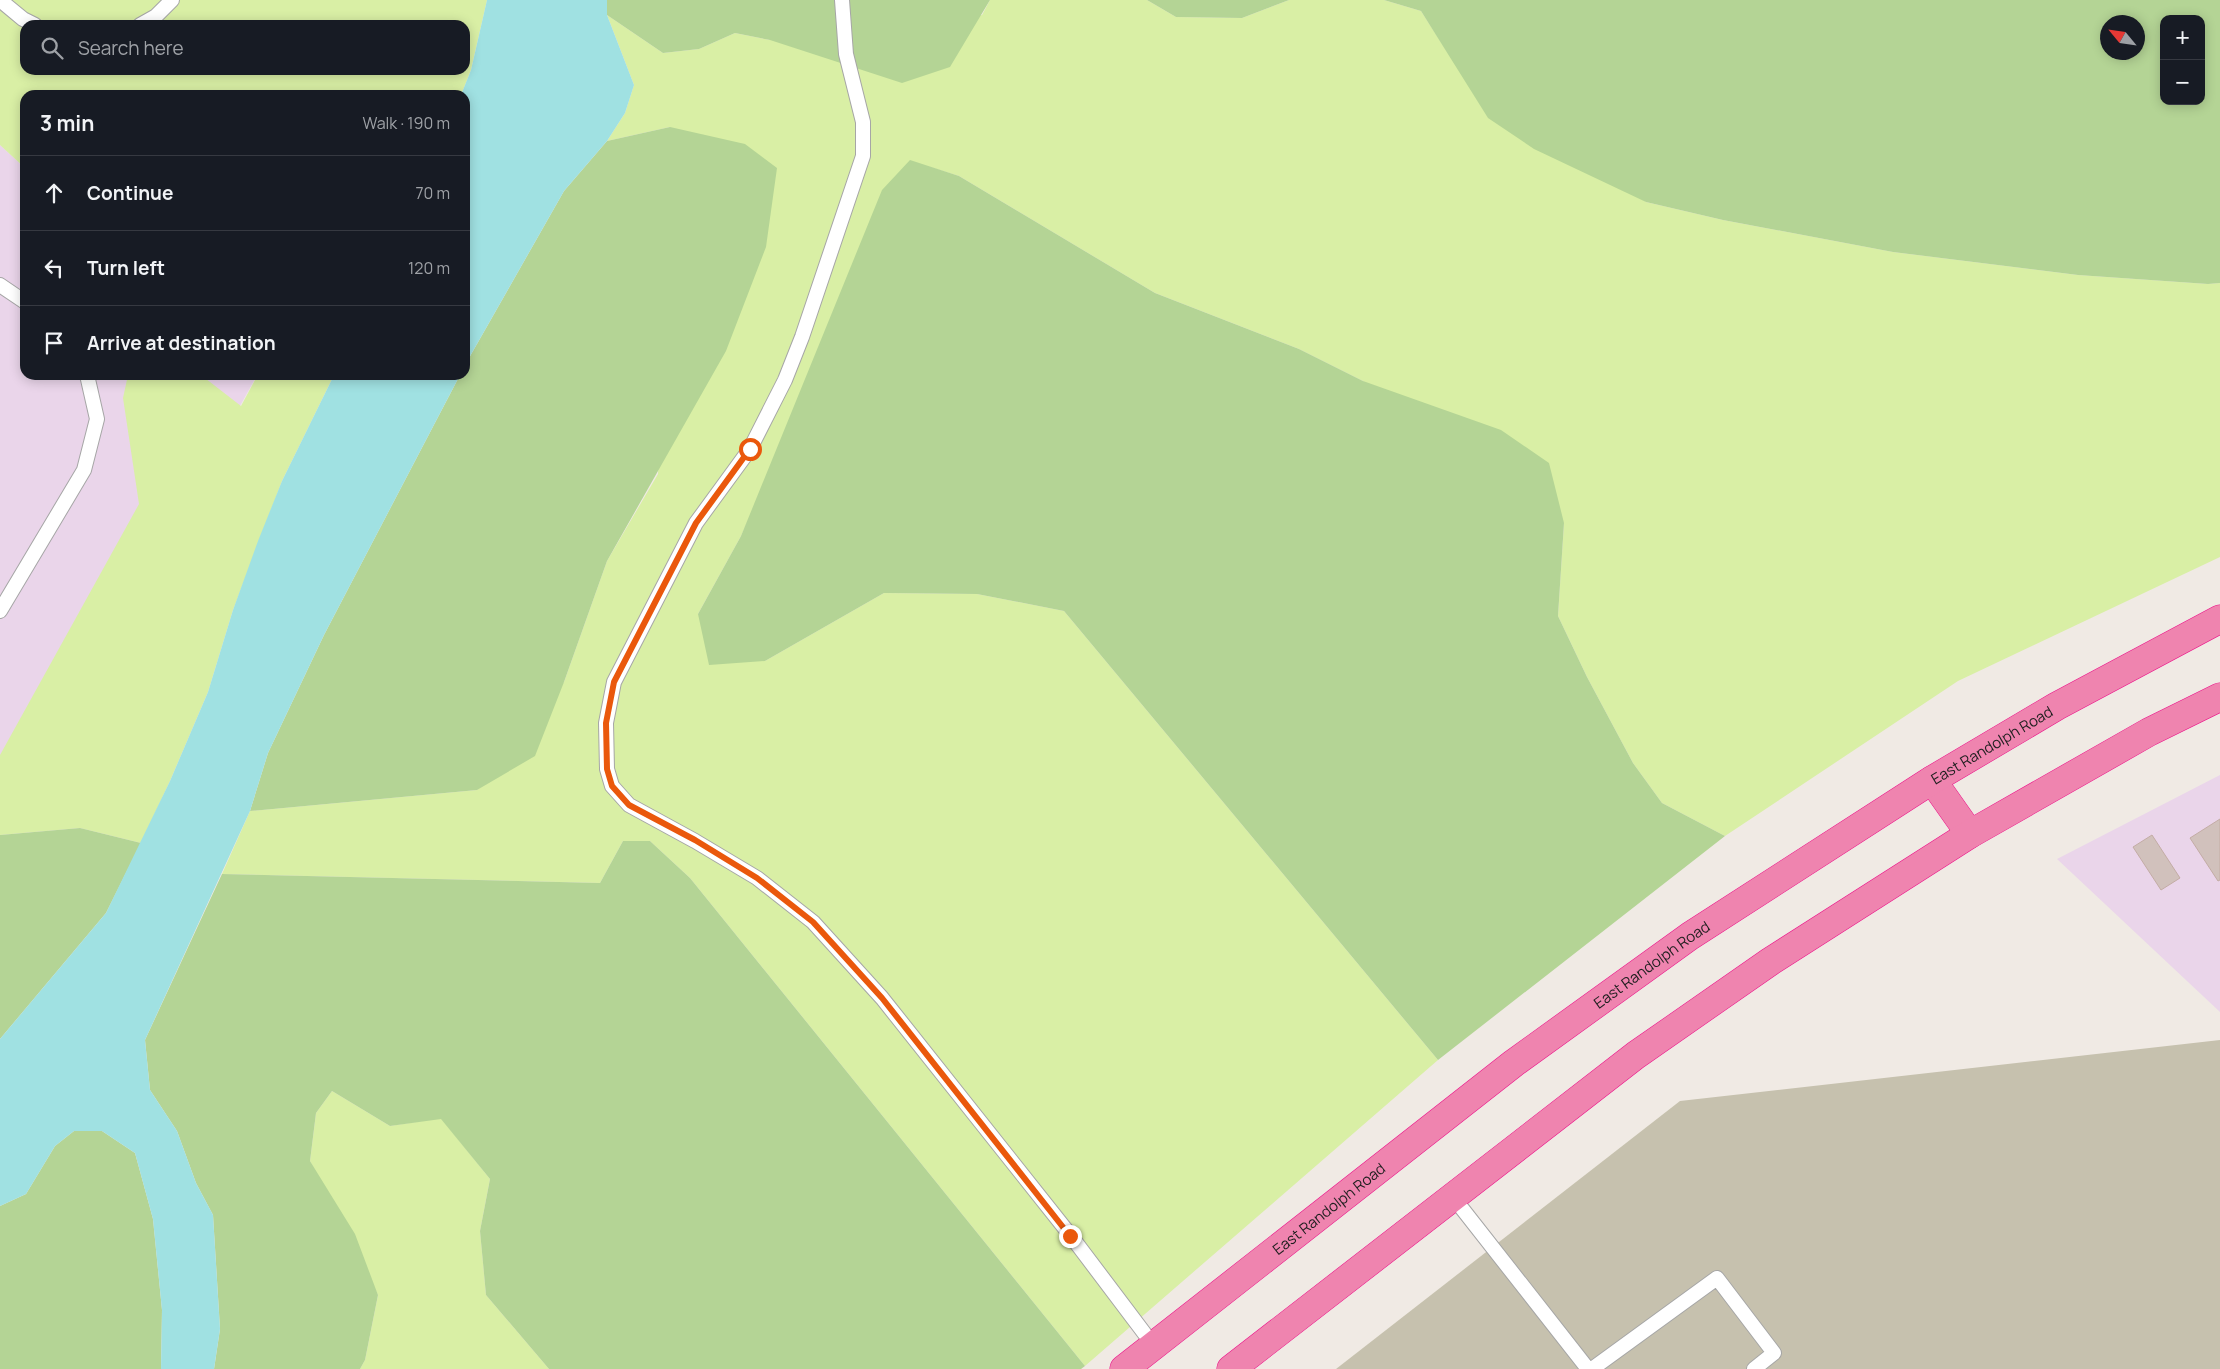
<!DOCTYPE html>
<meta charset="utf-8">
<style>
:root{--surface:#171b24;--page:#242831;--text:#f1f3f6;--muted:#9ea1a6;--line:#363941}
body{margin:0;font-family:Manrope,sans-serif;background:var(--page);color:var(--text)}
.controls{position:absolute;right:15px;top:15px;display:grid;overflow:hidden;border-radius:10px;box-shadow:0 2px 12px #0003}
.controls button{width:45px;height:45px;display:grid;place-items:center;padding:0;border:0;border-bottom:1px solid var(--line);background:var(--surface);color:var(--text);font:25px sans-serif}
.compass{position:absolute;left:2100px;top:15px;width:45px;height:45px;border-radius:50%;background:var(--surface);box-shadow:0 2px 12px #0003;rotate:299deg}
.stop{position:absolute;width:15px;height:15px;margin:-11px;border:4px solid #ea580c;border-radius:50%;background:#fff}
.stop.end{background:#ea580c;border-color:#fff;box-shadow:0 1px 5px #0008}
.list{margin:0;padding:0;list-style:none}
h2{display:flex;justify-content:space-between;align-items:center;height:65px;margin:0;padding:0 20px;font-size:21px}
h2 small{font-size:16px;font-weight:400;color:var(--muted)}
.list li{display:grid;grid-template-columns:32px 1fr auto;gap:15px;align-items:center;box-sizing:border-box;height:75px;padding:0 20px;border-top:1px solid var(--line)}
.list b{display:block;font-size:19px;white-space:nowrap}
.list em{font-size:16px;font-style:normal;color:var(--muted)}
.icon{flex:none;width:28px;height:28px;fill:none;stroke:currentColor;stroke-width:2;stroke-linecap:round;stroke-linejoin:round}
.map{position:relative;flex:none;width:2220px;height:1369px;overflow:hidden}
.search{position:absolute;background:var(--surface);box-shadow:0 2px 12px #0003;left:20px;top:20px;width:450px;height:55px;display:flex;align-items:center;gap:12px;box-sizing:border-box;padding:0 18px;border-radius:15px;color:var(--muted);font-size:19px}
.panel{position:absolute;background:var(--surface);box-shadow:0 2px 12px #0003;left:20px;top:90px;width:450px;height:290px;border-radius:15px}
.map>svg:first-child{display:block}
.industrial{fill:#ead5ea}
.construction{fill:#c6c1ae}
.grass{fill:#d9efa5;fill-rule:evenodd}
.forest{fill:#b4d495;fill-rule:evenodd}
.water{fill:#a0e1e2}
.building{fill:#d1c1bc;stroke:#c3aca5}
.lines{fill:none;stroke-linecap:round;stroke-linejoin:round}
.lane-casing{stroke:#a6a6a6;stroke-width:16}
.highway-casing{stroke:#eb148b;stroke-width:29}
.lane{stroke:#fff;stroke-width:14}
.highway{stroke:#ef84af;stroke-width:28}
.route{stroke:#ea580c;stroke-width:6}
.labels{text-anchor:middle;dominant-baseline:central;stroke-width:4.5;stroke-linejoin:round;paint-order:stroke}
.street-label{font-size:15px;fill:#1f1f1f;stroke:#fff}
</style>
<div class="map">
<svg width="2220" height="1369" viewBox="0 0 2220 1369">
<rect width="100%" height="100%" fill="#f0eae4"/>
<path class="industrial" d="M0,145L25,168V375H250L255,379L0,836Z
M2220,775V1012L2057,859Z"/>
<path class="construction" d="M2220,1040V1369H1336L1680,1101Z"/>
<path class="grass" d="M0,0H487L471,70L461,95H25V168L0,145ZM25,25H465V70H25Z
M990,0H1147L1176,17L1242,18L1289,0H1384L1421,11L1448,53L1646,202L1723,220L1893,252L2078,275L2208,284L2220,283V557L1958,681L1725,836L1662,803L1633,763L1587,677L1558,616L1564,523L1363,381L1299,349L1155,293L959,176L910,161L741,536L698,614L765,661L884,593L977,594L1064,611L1438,1060L1085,1366L690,878L650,841H623L600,883L222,874L250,811L477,790L564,682L607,561L658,474L670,127L607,141L625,113L634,85L607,15L663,53L699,49L735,33L770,40L982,15Z
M128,375H201L241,406L255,380L250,375H334L282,481L233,610L208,692L170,781L141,843L80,828L0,835V755L139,504L123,398Z
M332,1091L390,1126L441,1118L490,1179L480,1231L486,1295L549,1369H360L365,1360L378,1295L310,1161L316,1113Z"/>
<path class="forest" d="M607,0H990L950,67L902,83L770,40L735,33L699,49L663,53L607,15Z
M1147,0H1289L1242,18L1176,17Z
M1384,0H2220V283L2208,284L2078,275L1893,252L1723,220L1646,202L1534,149L1488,118L1421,11ZM2164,19H2201V101H2164ZM2108,22H2138V52H2108Z
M670,127L745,144L777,168L766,247L726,351L607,561L564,682L535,756L477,790L250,811L268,753L324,635L460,375H465V365L469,358L564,191L607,141Z
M910,160L959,176L1155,293L1299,349L1363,381L1501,430L1549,463L1564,523L1558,616L1587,677L1633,763L1662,803L1725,836L1438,1060L1064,611L977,594L884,593L765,661L709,665L698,614L741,536L882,190Z
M80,828L141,843L106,913L0,1039V835Z
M623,841H650L690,878L1085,1366L1081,1369H549L486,1295L480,1231L490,1179L441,1119L390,1126L332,1091L316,1113L310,1161L355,1234L378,1295L365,1360L360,1369H214L220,1329L213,1215L196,1183L177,1131L150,1090L145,1040L222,874L600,883Z
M74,1131H102L135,1153L153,1219L162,1310L161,1369H0V1206L26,1194L55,1146Z"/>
<path class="water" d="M487,0H607V15L634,85L625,113L607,141L564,191L465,365V95H461L471,70Z
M334,375H460L324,635L268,753L250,811L145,1040L150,1090L177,1131L196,1183L213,1215L220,1329L214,1369H161L162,1310L153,1219L135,1153L102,1131H74L55,1146L26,1194L0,1206V1039L106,913L170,781L208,692L233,610L258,541L282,481Z"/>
<path class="building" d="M2220,819V880L2218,881L2190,838Z
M2152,835L2180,878L2161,890L2133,847Z"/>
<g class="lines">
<g class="lane-casing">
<path id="lane" d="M0,0L23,19L35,25
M842,0L846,54L863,122V156L802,337L785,380L750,449L696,523L614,682L606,723L607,769L612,786L629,805L695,841L757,878L813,922L882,998L1071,1236L1154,1346
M140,25L156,16L172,0
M0,285L25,302
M0,611L84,470L97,419L87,375
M1453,1197L1588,1369
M1592,1369L1717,1278L1774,1353L1754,1369"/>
</g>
<g class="highway-casing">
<g id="highway">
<path d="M1932,780L1970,834"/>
<path id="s1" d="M1124,1369L1514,1063L1690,936L1932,780L2057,706L2220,619"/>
<path d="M1231,1369L1636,1055L1771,961L1970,834L2149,732L2220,697"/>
</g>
</g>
<use href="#lane" class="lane"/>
<use href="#highway" class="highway"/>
</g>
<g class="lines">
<path class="route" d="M750,449L696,523L614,682L606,723L607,769L612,786L629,805L695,840L757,878L813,922L882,998L1070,1236"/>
</g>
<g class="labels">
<g class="street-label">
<text stroke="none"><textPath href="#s1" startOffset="1070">East Randolph Road</textPath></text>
<text stroke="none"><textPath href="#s1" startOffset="665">East Randolph Road</textPath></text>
<text stroke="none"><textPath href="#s1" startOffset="260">East Randolph Road</textPath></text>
</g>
</g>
</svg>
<div class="controls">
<button>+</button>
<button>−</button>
</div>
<svg class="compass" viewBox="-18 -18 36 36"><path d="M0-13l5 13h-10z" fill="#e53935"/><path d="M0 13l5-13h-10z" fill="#9ea1a6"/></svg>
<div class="stop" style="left:750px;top:449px"></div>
<div class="stop end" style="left:1070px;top:1236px"></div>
<div class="search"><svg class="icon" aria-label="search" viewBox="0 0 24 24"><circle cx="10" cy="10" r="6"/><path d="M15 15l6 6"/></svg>Search here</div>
<section class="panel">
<h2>3 min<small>Walk · 190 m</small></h2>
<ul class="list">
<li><svg class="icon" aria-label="ahead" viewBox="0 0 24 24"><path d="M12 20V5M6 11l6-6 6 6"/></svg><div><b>Continue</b></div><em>70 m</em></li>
<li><svg class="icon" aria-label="left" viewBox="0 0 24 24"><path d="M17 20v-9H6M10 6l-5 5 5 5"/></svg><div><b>Turn left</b></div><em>120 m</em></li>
<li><svg class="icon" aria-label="arrive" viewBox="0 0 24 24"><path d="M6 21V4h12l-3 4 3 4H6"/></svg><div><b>Arrive at destination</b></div></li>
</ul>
</section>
</div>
